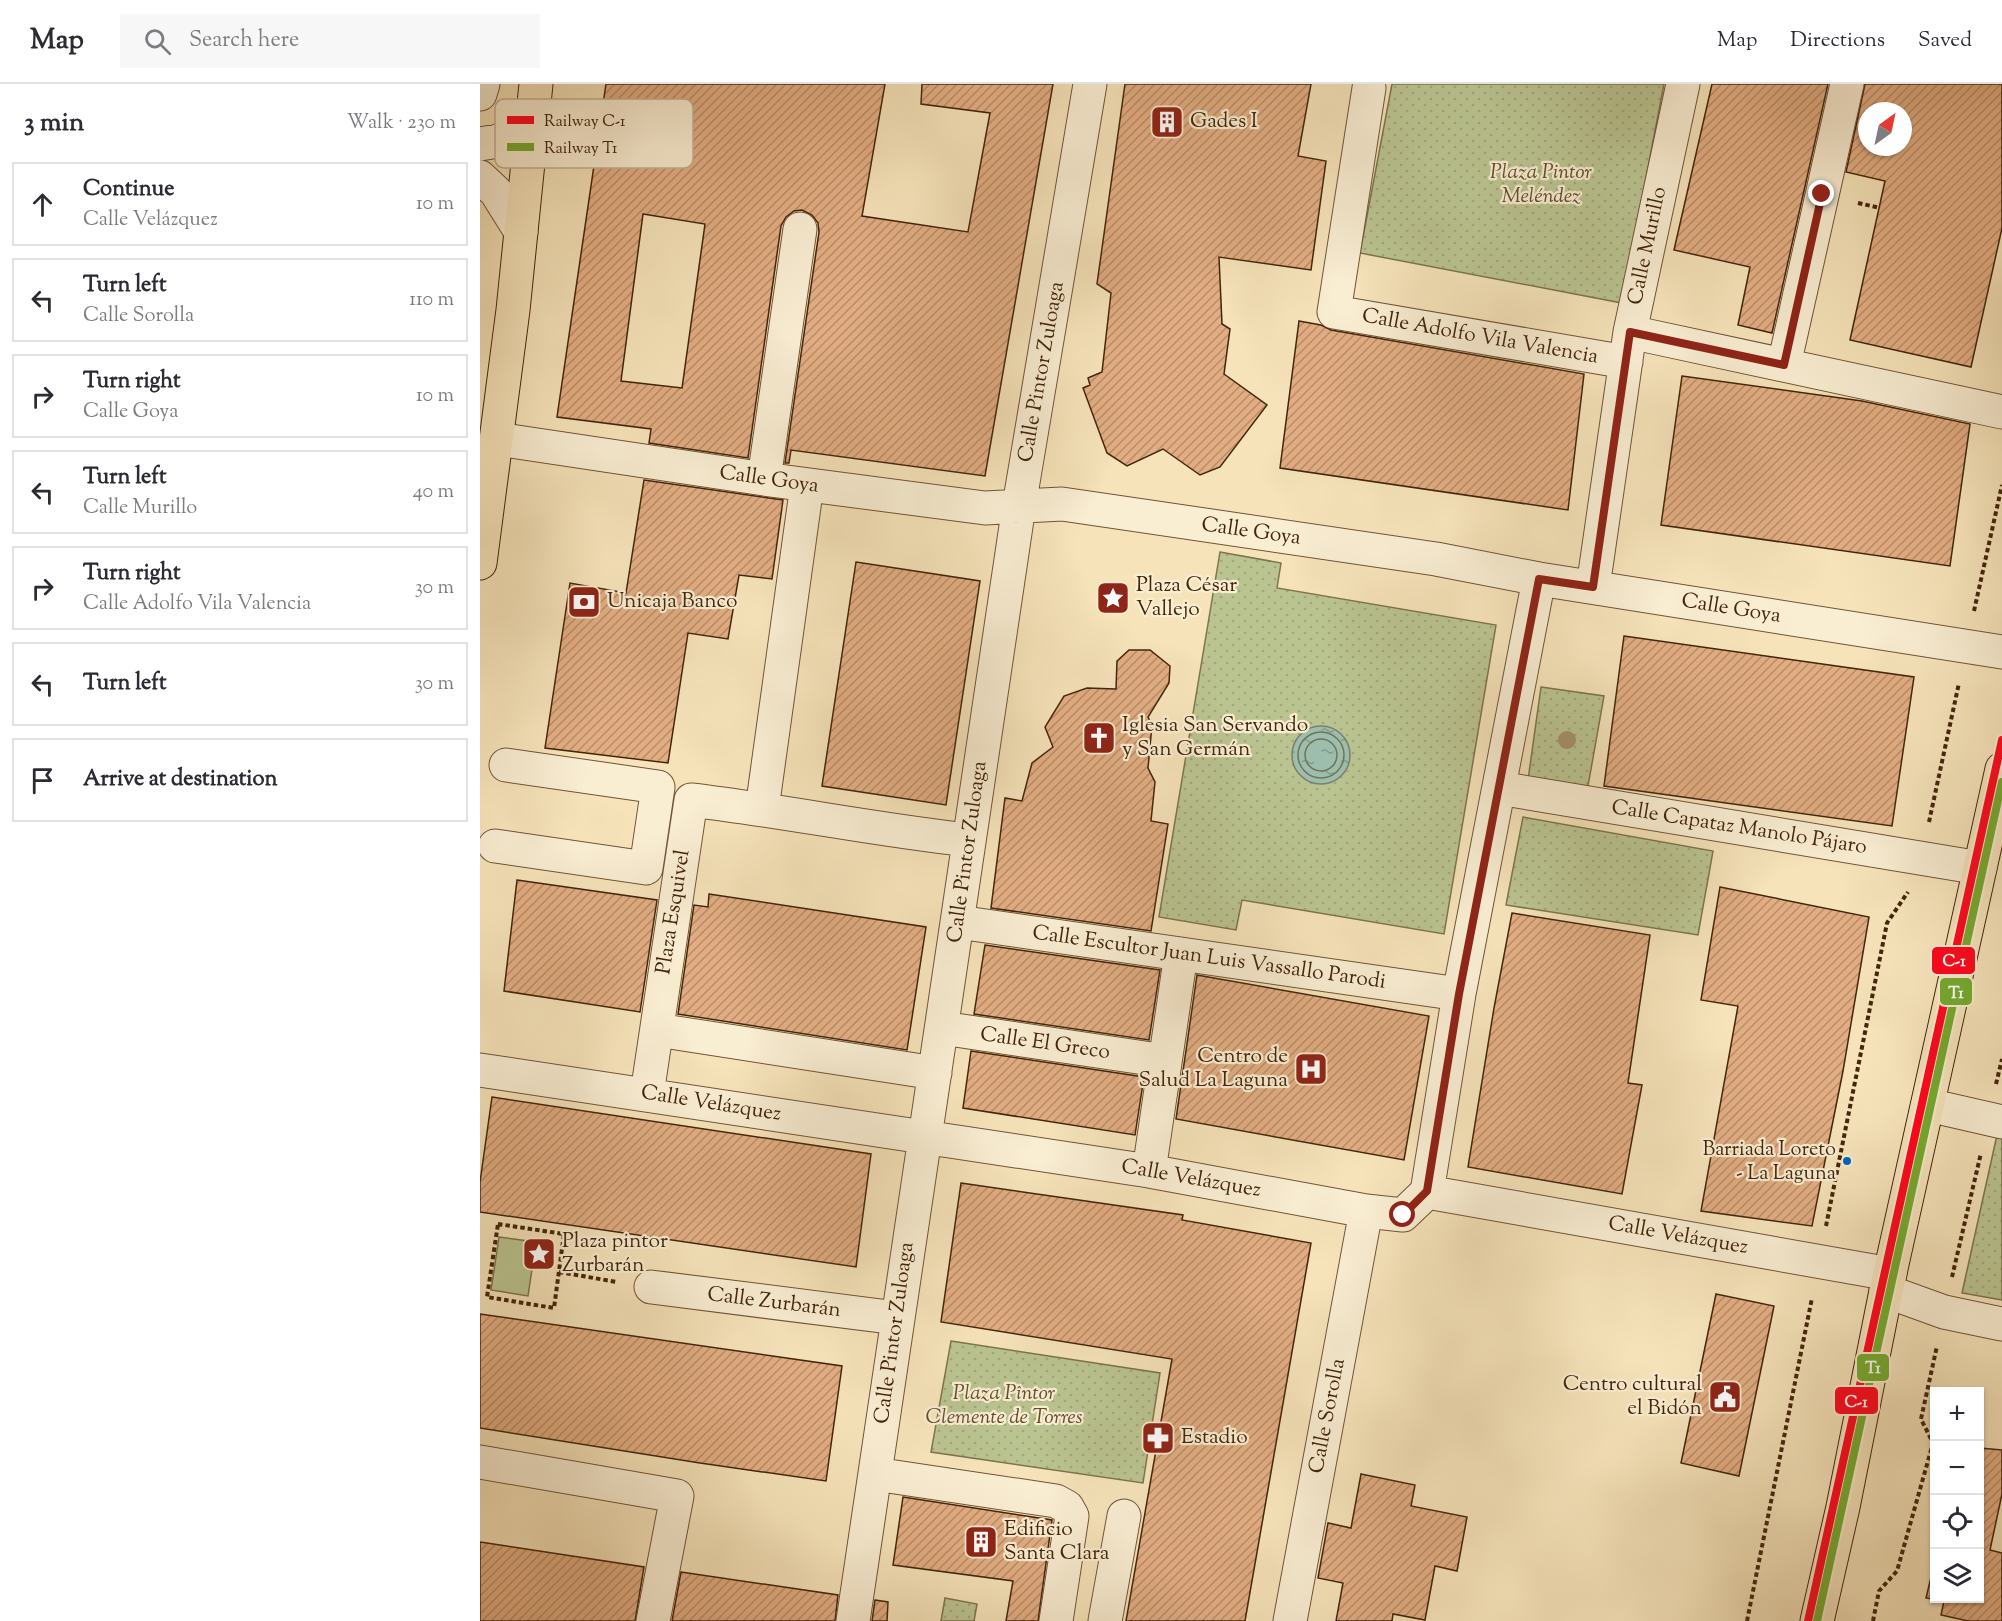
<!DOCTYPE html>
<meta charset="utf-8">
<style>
:root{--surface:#fff;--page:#f7f7f7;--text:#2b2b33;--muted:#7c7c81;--line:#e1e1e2}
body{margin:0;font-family:"Sorts Mill Goudy",serif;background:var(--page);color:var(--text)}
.controls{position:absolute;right:18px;bottom:18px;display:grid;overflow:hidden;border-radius:0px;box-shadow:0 2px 4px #0004}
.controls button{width:54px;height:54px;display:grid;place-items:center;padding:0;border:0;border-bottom:2px solid var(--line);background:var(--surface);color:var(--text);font:30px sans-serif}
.compass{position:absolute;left:1378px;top:18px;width:54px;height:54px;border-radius:50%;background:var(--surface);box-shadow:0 2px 4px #0004;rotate:33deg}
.stop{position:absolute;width:18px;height:18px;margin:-14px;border:4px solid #8f2418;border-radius:50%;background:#fff}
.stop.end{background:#8f2418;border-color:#fff;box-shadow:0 2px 6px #0008}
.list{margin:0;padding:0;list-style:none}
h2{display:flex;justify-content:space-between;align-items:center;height:78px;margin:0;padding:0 24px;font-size:26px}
h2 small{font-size:20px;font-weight:400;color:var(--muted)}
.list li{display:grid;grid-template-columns:39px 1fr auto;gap:18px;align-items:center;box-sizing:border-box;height:84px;margin:0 12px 12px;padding:0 12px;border:2px solid var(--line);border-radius:0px}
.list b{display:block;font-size:22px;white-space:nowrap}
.list p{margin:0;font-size:20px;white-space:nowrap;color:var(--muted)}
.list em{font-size:20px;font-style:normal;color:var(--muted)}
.icon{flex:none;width:33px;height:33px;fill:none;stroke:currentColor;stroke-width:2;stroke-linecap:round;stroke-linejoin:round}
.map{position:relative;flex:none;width:1522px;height:1537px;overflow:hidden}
header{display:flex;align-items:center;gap:36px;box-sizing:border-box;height:84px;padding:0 30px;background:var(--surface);border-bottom:2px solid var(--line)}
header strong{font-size:28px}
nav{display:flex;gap:33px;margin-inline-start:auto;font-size:21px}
.search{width:420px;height:54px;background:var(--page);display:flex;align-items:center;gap:15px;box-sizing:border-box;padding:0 21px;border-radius:0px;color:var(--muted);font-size:22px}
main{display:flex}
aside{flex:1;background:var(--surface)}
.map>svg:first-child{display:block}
.green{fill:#bac491;stroke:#7e744e;stroke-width:1.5}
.park{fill:url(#park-dots);stroke:#7e744e;stroke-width:1.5}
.water{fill:url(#water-ripples);stroke:#79816c;stroke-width:1.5}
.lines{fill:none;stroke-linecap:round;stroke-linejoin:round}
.shore{stroke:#70725c;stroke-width:1.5}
.building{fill:url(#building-hatch);stroke:#43250b;stroke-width:1.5;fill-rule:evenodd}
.minor-casing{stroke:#705437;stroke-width:35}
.major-casing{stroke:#43250b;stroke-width:35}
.path{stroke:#43250b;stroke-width:4;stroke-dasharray:4.5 3;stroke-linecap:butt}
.minor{stroke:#f9edd2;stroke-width:33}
.major{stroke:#f6e3ba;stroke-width:33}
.rail-1-casing{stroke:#f9edd2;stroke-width:12}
.rail-2-casing{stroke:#f9edd2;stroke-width:12}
.rail-1{stroke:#ff061d;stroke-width:8}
.rail-2{stroke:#75aa2e;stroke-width:8}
.tree{fill:#a4906c}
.route{stroke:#8f2418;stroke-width:8}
.bus-dot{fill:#0065bd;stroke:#f9edd2;stroke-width:2}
.labels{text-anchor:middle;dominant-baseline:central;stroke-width:4.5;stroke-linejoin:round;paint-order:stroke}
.bus-label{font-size:20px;fill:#43250b;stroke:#f9edd2;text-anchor:end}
.poi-label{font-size:21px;fill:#43250b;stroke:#f9edd2;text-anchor:start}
.park-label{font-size:21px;font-style:italic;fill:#614d2c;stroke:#f9edd2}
.street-label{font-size:21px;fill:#43250b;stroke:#f9edd2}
.key{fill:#f9edd2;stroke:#c2b196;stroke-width:1.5}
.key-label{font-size:16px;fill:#43250b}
.line-badge{stroke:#f9edd2;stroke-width:2}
.badge-label{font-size:16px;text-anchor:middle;font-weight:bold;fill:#fff}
</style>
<header>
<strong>Map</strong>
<div class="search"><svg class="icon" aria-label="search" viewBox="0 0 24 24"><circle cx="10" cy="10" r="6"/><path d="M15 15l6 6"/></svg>Search here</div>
<nav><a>Map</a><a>Directions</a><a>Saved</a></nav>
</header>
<main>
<aside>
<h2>3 min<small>Walk · 230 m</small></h2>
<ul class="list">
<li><svg class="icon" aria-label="ahead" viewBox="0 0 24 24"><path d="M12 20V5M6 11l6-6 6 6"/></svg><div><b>Continue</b><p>Calle Velázquez</p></div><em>10 m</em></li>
<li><svg class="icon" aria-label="left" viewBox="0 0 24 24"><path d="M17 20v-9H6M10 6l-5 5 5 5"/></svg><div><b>Turn left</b><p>Calle Sorolla</p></div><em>110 m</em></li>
<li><svg class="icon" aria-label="right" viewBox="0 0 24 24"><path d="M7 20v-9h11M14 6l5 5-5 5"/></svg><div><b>Turn right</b><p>Calle Goya</p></div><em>10 m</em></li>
<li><svg class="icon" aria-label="left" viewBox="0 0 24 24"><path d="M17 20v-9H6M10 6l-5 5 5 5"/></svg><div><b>Turn left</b><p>Calle Murillo</p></div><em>40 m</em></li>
<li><svg class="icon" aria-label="right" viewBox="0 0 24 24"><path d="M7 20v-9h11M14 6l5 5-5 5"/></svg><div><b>Turn right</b><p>Calle Adolfo Vila Valencia</p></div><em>30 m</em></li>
<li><svg class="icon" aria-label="left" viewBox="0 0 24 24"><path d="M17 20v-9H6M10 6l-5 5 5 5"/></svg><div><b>Turn left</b></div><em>30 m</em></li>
<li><svg class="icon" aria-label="arrive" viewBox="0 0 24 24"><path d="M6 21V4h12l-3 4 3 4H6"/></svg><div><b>Arrive at destination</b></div></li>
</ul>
</aside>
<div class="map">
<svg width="1522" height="1537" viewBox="0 0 1522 1537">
<defs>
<pattern id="park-dots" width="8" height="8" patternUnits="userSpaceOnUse" patternTransform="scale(1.5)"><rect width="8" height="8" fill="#bac491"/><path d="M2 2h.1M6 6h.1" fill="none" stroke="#a1a87c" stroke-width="1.8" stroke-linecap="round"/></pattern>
<pattern id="water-ripples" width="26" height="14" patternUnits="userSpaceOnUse" patternTransform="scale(1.5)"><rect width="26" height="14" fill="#9dbeac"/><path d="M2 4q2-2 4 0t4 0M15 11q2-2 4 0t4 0" fill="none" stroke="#829a8a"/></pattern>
<pattern id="building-hatch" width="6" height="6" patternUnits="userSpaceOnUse" patternTransform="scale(1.5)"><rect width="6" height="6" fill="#e2ad82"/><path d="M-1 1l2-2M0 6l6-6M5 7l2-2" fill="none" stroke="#b98d69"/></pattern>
</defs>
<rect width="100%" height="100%" fill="#f6e3ba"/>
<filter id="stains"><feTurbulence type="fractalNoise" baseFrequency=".00333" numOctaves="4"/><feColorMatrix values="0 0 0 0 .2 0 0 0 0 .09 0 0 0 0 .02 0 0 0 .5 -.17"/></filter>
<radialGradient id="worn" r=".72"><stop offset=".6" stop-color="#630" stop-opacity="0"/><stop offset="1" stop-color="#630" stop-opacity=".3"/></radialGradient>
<path class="green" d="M19,1153L56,1158L48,1212L11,1206Z"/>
<path class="park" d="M912,0H1184L1142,219L880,169Z
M740,468L801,479L797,504L1016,541L964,850L762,816L756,846L679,833Z
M1061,603L1124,612L1108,702L1048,696Z
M1043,733L1233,767L1218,851L1026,821Z
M1517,1051L1522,1052V1216L1482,1209Z
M471,1257L680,1289L663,1399L451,1368Z
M465,1514L497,1520L494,1537H461Z"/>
<path class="water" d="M812 671a29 29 0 1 1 58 0a29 29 0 1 1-58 0Z"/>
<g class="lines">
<path class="shore" d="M818 671a23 23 0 1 1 46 0a23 23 0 1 1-46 0Z
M825 671a16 16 0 1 1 32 0a16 16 0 1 1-32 0Z"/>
</g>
<path class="building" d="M126,0H405L382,132L488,148L510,29L441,20L442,0H573L505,392L311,366L309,379H305L339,148L338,139L332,131L322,126L314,127L306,133L301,142L268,374L169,359L171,345L77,333ZM163,130L225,140L202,304L141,297Z
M645,0H831L818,72L846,77L831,186L739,173L742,240L750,245L744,290L787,321L740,383L720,391L683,365L647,382L627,369L603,304L610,301L608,294L622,288L631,209L617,200Z
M1232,0H1348L1292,249L1258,241L1270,183L1194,166Z
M1385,0H1522V144L1491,283L1370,256L1405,97L1366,88ZM1387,27H1423V63H1387Z
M819,237L841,241L851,246L1104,290L1088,426L800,384Z
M1202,292L1382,317L1490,340L1470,482L1181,441Z
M164,396L303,416L292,495L259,491L248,555L208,549L188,679L65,664L90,499L146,509Z
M376,478L500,497L466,721L342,702Z
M1144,552L1434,593L1412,742L1124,702Z
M649,566H670L690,582L689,599L668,633L672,641L668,684L675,698L671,737L688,740L671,847L511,824L525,714L542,717L552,679L573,663L565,643L584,612L607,604L636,605L637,577Z
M37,796L177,816L160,928L24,907Z
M1240,803L1389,833L1363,987L1332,1142L1221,1127L1258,922L1221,916Z
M229,810L446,843L427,966L198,930L214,821L228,823Z
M1032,829L1170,851L1148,999L1162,1001L1142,1110L988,1083L1014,924Z
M505,861L680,886L669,956L494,930Z
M717,891L949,932L924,1076L696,1035Z
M491,967L664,993L655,1051L483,1024Z
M12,1013L391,1070L376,1183L0,1128V1098Z
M481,1099L703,1131L702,1136L831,1159L765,1537H646L692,1275L461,1238Z
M1236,1210L1294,1222L1259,1392L1201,1379Z
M0,1230L362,1282L346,1397L220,1379L0,1344Z
M1500,1364L1522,1366V1410L1510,1466L1522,1469V1537H1488L1461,1531L1464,1517L1446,1514L1455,1477V1515H1500Z
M881,1390L935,1401L931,1422L987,1433L977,1487L955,1482L945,1536L913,1530L912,1537H856L863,1499L838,1494L848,1439L871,1444Z
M423,1413L572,1436L558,1537H526L533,1497L413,1481Z
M0,1458L164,1483L155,1537H0Z
M201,1488L358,1511L355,1537H192Z
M395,1516L408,1518L407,1537H392Z"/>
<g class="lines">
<g class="minor-casing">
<path id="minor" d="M889,4L854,228L1146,278
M0,10L3,0
M0,60L18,57L52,41
M0,93L16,108L41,148
M1150,248L1522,328
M1304,281L1367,0
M17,355L284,395L505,424L582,420L956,475L1059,495L1522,568
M284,395L320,145
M1113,503L1150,248L1203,0
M1019,704L1500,784
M282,725L327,401
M15,762L166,784L178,703L26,681
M478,838L979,910
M462,944L685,977
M177,946L455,989
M0,986L669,1087L886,1127L923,1131L947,1108
M167,1010L211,716C304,727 396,746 488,756
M1448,1021L1522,1038
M669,1087L701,870
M947,1108L979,910L1059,495
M947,1108L1410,1190
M171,1203L417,1234
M1406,1207L1464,1228L1522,1240
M0,1378L197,1412L173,1537
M395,1390L576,1417L587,1423L592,1432L576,1537
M373,1537L539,422L610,0
M625,1537L644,1432
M810,1537L886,1127"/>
</g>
<g class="major-casing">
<path id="major" d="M0,479L33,226L56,0
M1337,1537L1363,1423L1406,1207L1522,685"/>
</g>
<path class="path" d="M1378,119L1400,124
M1494,527L1522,401
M1449,738L1479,599
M1516,1000L1522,975
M18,1140L84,1150L74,1224L7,1213Z
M1346,1142L1407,839L1428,808
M79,1188L137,1198
M1472,1193L1501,1069
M1267,1537L1332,1214
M1393,1537L1399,1507L1417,1487L1453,1359L1441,1335L1457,1262"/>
<use href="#minor" class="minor"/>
<use href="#major" class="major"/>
<g class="rail-1-casing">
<path id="rail-1" d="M1328,1537L1522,656"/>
</g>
<g class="rail-2-casing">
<path id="rail-2" d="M1337,1537L1522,698"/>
</g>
<use href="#rail-1" class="rail-1"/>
<use href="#rail-2" class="rail-2"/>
</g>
<circle class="tree" cx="1087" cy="656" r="9"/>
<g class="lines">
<path class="route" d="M923,1131L947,1107L979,910L1059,495L1113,503L1150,248L1304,281L1342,110"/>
</g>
<defs>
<g id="building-square" transform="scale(1.725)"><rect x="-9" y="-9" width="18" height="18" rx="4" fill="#8f2418" stroke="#f9edd2"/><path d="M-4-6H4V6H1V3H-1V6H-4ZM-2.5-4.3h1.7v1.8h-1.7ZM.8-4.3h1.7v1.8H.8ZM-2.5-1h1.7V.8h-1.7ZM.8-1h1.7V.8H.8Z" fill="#fff"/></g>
<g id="sight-square" transform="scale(1.725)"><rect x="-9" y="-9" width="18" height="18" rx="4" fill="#8f2418" stroke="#f9edd2"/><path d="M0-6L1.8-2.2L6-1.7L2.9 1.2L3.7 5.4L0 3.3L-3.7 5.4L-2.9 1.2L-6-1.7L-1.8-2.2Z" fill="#fff"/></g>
<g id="bank-square" transform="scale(1.725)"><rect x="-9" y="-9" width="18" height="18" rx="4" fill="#8f2418" stroke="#f9edd2"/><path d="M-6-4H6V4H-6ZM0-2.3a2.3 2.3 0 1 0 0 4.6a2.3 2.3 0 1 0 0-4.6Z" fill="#fff"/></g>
<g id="church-square" transform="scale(1.725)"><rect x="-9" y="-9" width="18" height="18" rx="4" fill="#8f2418" stroke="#f9edd2"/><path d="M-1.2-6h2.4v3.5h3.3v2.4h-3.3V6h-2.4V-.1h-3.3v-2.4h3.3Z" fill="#fff"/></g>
<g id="hospital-square" transform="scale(1.725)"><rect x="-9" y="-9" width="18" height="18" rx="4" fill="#8f2418" stroke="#f9edd2"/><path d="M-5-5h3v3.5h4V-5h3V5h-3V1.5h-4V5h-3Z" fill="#fff"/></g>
<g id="civic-square" transform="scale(1.725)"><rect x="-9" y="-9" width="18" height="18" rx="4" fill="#8f2418" stroke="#f9edd2"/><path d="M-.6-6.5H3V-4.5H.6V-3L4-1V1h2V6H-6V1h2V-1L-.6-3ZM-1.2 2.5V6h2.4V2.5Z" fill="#fff"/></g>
<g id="pharmacy-square" transform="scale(1.725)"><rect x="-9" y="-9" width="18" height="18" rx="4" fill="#8f2418" stroke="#f9edd2"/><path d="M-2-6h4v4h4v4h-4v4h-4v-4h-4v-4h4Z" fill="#fff"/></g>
</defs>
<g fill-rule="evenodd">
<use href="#building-square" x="687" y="38"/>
<use href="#sight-square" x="633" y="514"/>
<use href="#bank-square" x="104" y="518"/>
<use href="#church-square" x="619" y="654"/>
<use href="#hospital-square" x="831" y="985"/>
<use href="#sight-square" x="59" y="1170"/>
<use href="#civic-square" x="1245" y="1313"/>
<use href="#pharmacy-square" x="678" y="1354"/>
<use href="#building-square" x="501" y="1458"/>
</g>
<circle class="bus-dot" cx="1367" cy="1077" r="5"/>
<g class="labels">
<g class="bus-label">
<text x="1356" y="1066">Barriada Loreto<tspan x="1356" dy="24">- La Laguna</tspan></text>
</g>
<g class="poi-label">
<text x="710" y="38">Gades I</text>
<text x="656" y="502">Plaza César<tspan x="656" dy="24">Vallejo</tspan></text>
<text x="127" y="518">Unicaja Banco</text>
<text x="642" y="642">Iglesia San Servando<tspan x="642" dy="24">y San Germán</tspan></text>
<text x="808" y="973" text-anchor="end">Centro de<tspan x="808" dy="24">Salud La Laguna</tspan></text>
<text x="82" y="1158">Plaza pintor<tspan x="82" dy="24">Zurbarán</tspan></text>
<text x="1222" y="1301" text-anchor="end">Centro cultural<tspan x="1222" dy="24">el Bidón</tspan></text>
<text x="701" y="1354">Estadio</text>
<text x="524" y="1446">Edificio<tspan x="524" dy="24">Santa Clara</tspan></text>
</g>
<g class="park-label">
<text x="1061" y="89">Plaza Pintor<tspan x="1061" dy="24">Meléndez</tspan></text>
<text x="524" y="1310">Plaza Pîntor<tspan x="524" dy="24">Clemente de Torres</tspan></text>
</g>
<g class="street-label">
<text transform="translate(1168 162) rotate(-78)">Calle Murillo</text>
<text transform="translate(1000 253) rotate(10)">Calle Adolfo Vila Valencia</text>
<text transform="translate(562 288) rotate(-80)">Calle Pintor Zuloaga</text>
<text transform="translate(289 396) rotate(8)">Calle Goya</text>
<text transform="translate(771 448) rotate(8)">Calle Goya</text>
<text transform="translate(1251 525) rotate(9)">Calle Goya</text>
<text transform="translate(1259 744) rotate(9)">Calle Capataz Manolo Pájaro</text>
<text transform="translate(488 768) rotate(-82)">Calle Pintor Zuloaga</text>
<text transform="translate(194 828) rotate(-81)">Plaza Esquivel</text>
<text transform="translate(729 874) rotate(8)">Calle Escultor Juan Luis Vassallo Parodi</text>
<text transform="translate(565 960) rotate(8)">Calle El Greco</text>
<text transform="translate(231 1020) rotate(9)">Calle Velázquez</text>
<text transform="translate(711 1095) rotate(10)">Calle Velázquez</text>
<text transform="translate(1198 1152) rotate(10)">Calle Velázquez</text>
<text transform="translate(294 1219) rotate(7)">Calle Zurbarán</text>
<text transform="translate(415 1249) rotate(-82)">Calle Pintor Zuloaga</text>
<text transform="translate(848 1332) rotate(-79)">Calle Sorolla</text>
</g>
</g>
<rect x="15" y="15" width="198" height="69" rx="9" class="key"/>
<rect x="27" y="32" width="27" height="8" fill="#ff061d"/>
<rect x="27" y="59" width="27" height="8" fill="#75aa2e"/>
<g class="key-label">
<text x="64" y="42">Railway C-1</text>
<text x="64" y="69">Railway T1</text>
</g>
<g class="line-badge">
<rect x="1451" y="862" width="45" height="29" rx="6" fill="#ff061d"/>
<rect x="1459" y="893" width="34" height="29" rx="6" fill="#75aa2e"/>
<rect x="1376" y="1269" width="34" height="29" rx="6" fill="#75aa2e"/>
<rect x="1354" y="1302" width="45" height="29" rx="6" fill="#ff061d"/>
</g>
<g class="badge-label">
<text x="1474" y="882">C-1</text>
<text x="1476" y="914">T1</text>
<text x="1393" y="1289">T1</text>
<text x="1376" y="1323">C-1</text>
</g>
<rect width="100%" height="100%" filter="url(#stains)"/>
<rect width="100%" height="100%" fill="url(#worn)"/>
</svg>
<div class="controls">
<button>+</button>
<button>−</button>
<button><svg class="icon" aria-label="locate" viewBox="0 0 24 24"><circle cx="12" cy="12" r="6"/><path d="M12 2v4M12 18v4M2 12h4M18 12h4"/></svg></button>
<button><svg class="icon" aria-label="layers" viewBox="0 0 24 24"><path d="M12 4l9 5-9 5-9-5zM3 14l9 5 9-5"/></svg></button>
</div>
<svg class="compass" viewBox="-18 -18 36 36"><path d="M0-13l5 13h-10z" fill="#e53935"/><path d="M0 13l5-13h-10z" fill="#7c7c81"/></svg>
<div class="stop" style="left:923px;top:1131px"></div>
<div class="stop end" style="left:1342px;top:110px"></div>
</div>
</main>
